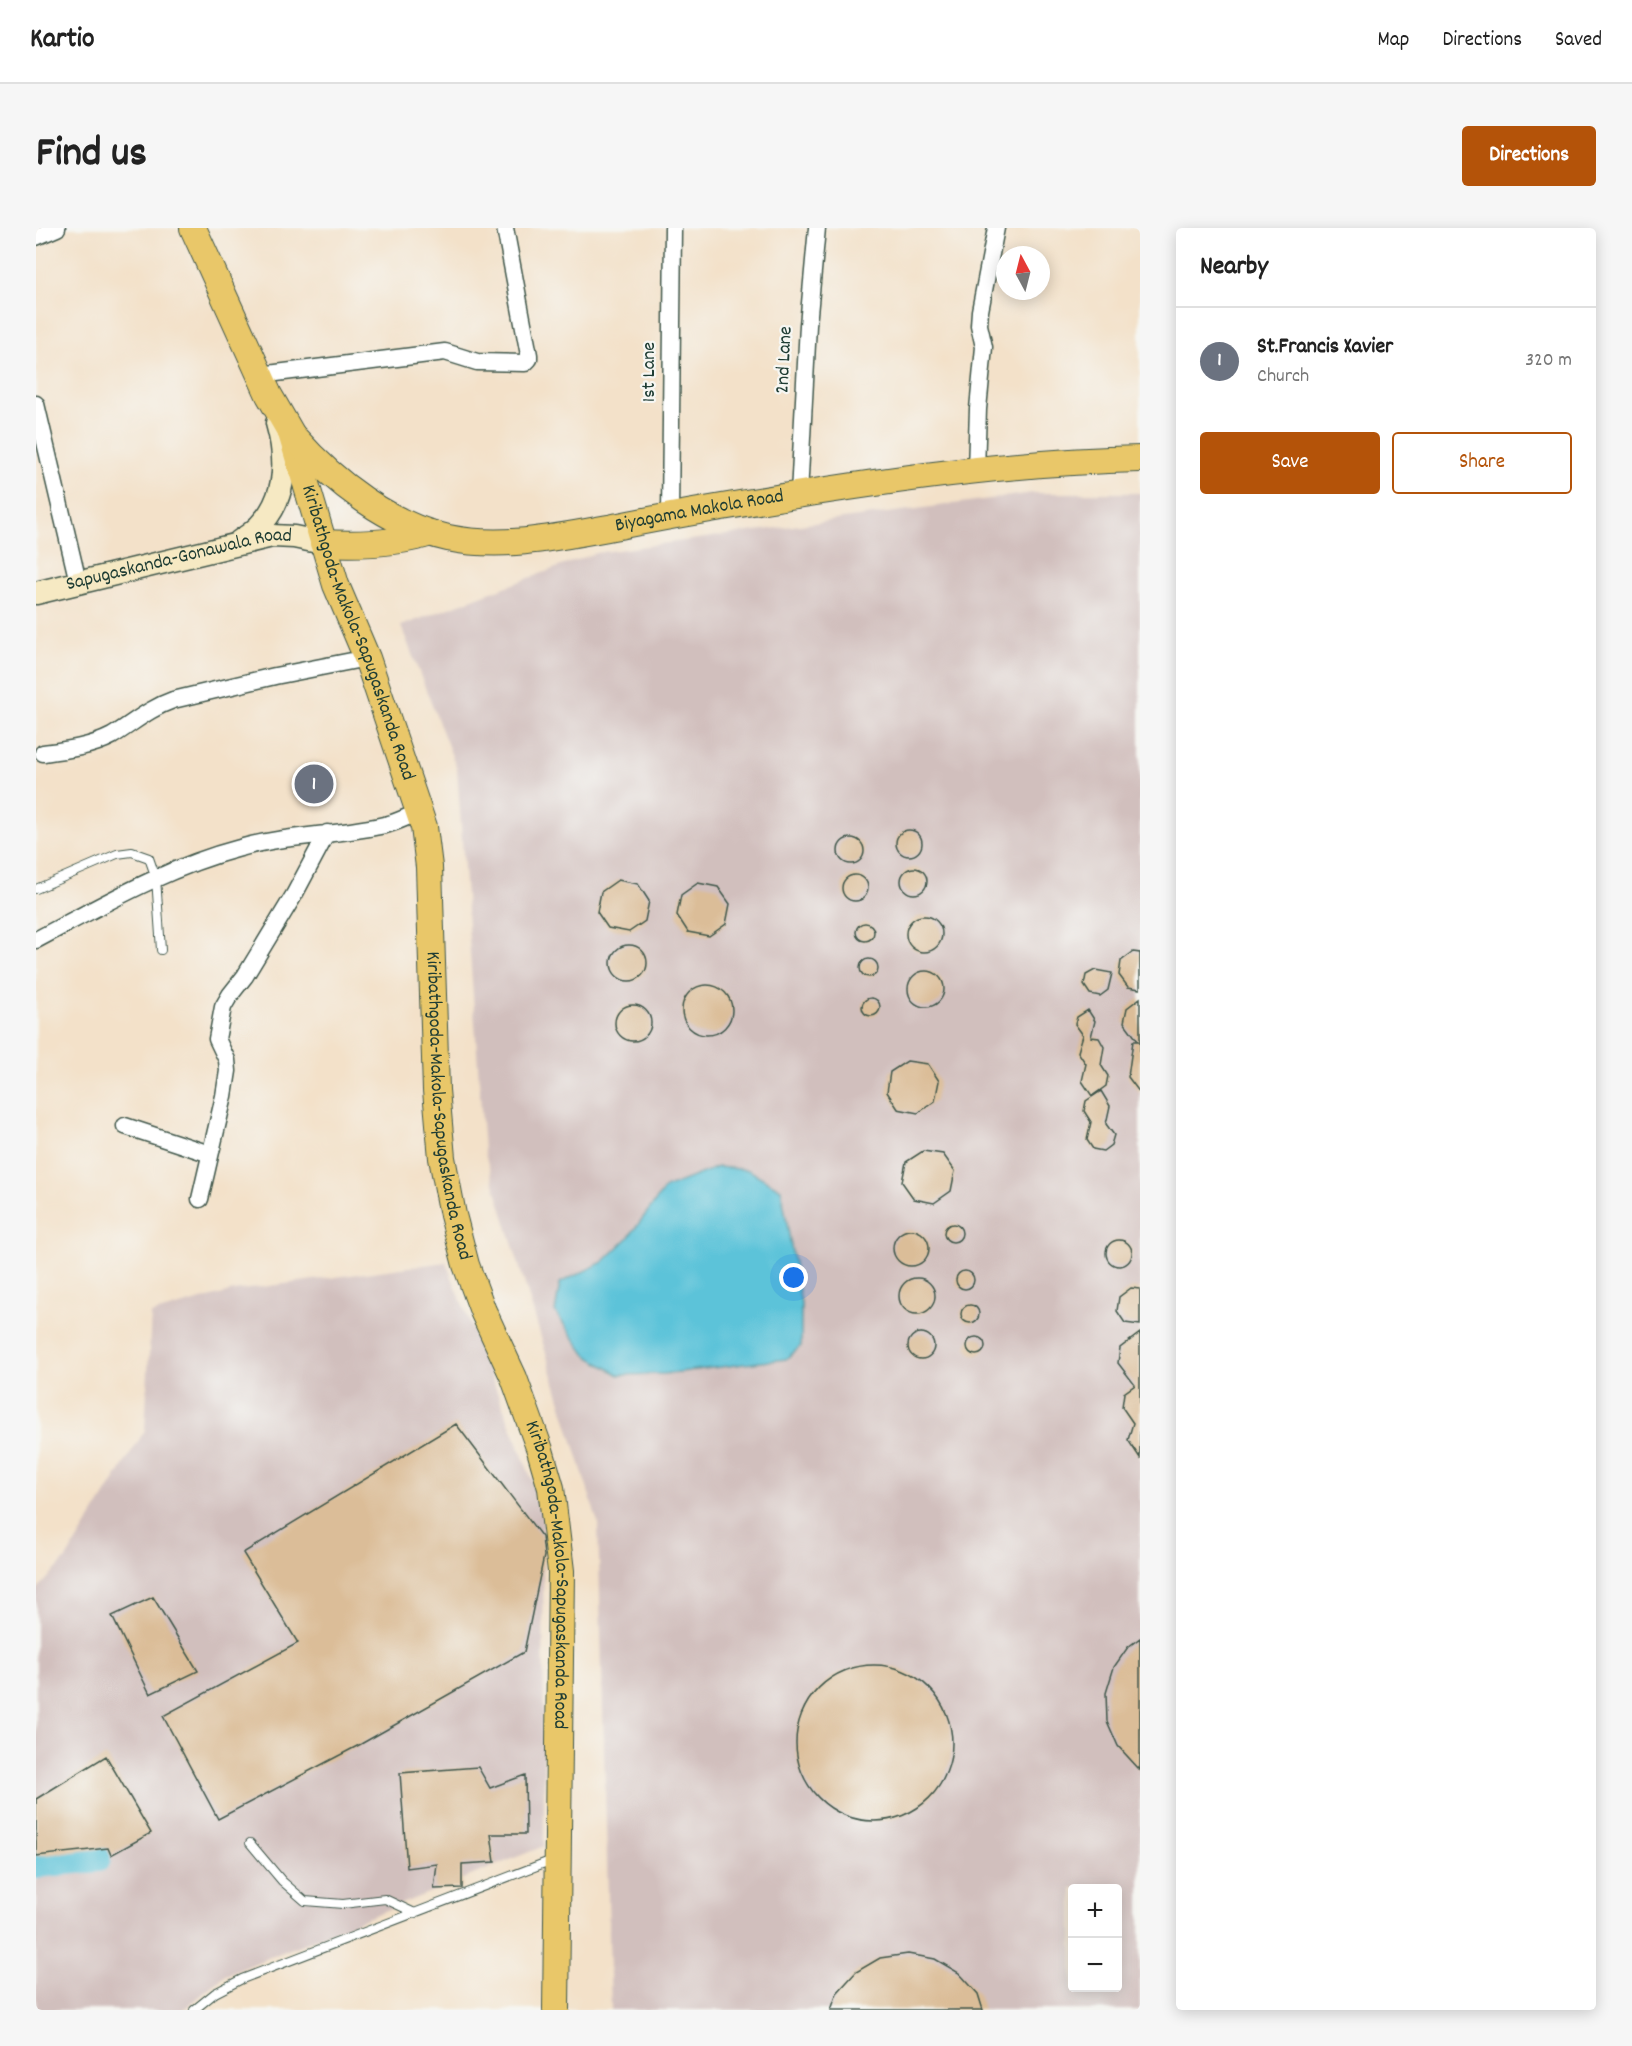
<!DOCTYPE html>
<meta charset="utf-8">
<style>
:root{--surface:#fff;--page:#f6f6f6;--text:#222;--muted:#767676;--line:#e0e0e0;--accent:#b45309}
body{margin:0;font-family:Dekko,sans-serif;background:var(--page);color:var(--text)}
.controls{position:absolute;right:18px;bottom:18px;display:grid;overflow:hidden;border-radius:6px;box-shadow:0 3px 15px #0003}
.controls button{width:54px;height:54px;display:grid;place-items:center;padding:0;border:0;border-bottom:2px solid var(--line);background:var(--surface);color:var(--text);font:30px sans-serif}
.compass{position:absolute;left:960px;top:18px;width:54px;height:54px;border-radius:50%;background:var(--surface);box-shadow:0 3px 15px #0003;rotate:353deg}
.you{position:absolute;left:758px;top:1050px;width:21px;height:21px;margin:-15px;border:4px solid #fff;border-radius:50%;background:#1a73e8;box-shadow:0 0 0 9px #1a73e833}
.badge{display:grid;place-items:center;width:39px;height:39px;border-radius:50%;background:var(--accent);color:#fff;font-size:20px;font-weight:700}
.pin{position:absolute;translate:-50% -50%;border:3px solid #fff;box-shadow:0 2px 6px #0006}
.list{margin:0;padding:0;list-style:none}
h2{display:flex;justify-content:space-between;align-items:center;height:78px;margin:0;padding:0 24px;font-size:26px}
h2 small{font-size:20px;font-weight:400;color:var(--muted)}
.list li{display:grid;grid-template-columns:39px 1fr auto;gap:18px;align-items:center;box-sizing:border-box;height:108px;padding:0 24px;border-top:2px solid var(--line)}
.list b{display:block;font-size:22px;white-space:nowrap}
.list p{margin:0;font-size:20px;white-space:nowrap;color:var(--muted)}
.list em{font-size:20px;font-style:normal;color:var(--muted)}
.actions{display:flex;gap:12px;padding:18px 24px}
.actions a{flex:1;padding:14px 0;border:2px solid var(--accent);border-radius:6px;text-align:center;font-size:21px;color:var(--accent)}
.actions .main{background:var(--accent);color:#fff}
.map{position:relative;flex:none;width:1104px;height:1782px;overflow:hidden;border-radius:6px}
header{display:flex;align-items:center;gap:36px;box-sizing:border-box;height:84px;padding:0 30px;background:var(--surface);border-bottom:2px solid var(--line)}
header strong{font-size:28px}
nav{display:flex;gap:33px;margin-inline-start:auto;font-size:21px}
.intro{display:flex;align-items:center;justify-content:space-between;box-sizing:border-box;height:144px;padding:0 36px}
h1{margin:0;font-size:42px}
.button{padding:15px 27px;border-radius:6px;background:var(--accent);color:#fff;font-size:21px;font-weight:700}
main{display:flex;gap:36px;padding:0 36px}
aside{flex:1;background:var(--surface);border-radius:6px;box-shadow:0 3px 15px #0003}
.map>svg:first-child{display:block}
.industrial{fill:#d1bfbd;fill-rule:evenodd}
.water{fill:#5cc3d9;stroke:#3e8086;stroke-width:1.5}
.lines{fill:none;stroke-linecap:round;stroke-linejoin:round}
.river{stroke:#5cc3d9;stroke-width:26}
.building{fill:#dbbd98}
.lane-casing{stroke:#3f564a;stroke-width:10}
.street-casing{stroke:#3f564a;stroke-width:19}
.secondary-casing{stroke:#3f564a;stroke-width:25}
.primary-casing{stroke:#3f564a;stroke-width:28}
.lane{stroke:#fff;stroke-width:8}
.street{stroke:#fff;stroke-width:16}
.secondary{stroke:#f6e9c3;stroke-width:22}
.primary{stroke:#e9c769;stroke-width:26}
.labels{text-anchor:middle;dominant-baseline:central;stroke-width:4.5;stroke-linejoin:round;paint-order:stroke}
.street-label{font-size:20px;fill:#1f3d34;stroke:#f6f6f2}
</style>
<header>
<strong>Kartio</strong>
<nav><a>Map</a><a>Directions</a><a>Saved</a></nav>
</header>
<div class="intro"><h1>Find us</h1><a class="button">Directions</a></div>
<main>
<div class="map">
<svg width="1104" height="1782" viewBox="0 0 1104 1782">
<rect width="100%" height="100%" fill="#f6f6f2"/>
<filter id="ink" filterUnits="userSpaceOnUse"><feTurbulence type="fractalNoise" baseFrequency=".0167" numOctaves="2"/><feDisplacementMap in="SourceGraphic" scale="12" xChannelSelector="R" yChannelSelector="G"/><feConvolveMatrix kernelMatrix="1 2 1 2 8 2 1 2 1" color-interpolation-filters="sRGB"/></filter>
<filter id="wash" filterUnits="userSpaceOnUse"><feTurbulence type="fractalNoise" baseFrequency=".008" numOctaves="4" result="noise"/><feDisplacementMap in="SourceGraphic" scale="24" xChannelSelector="R" yChannelSelector="G"/><feGaussianBlur stdDeviation="1.35" result="paint"/><feColorMatrix in="noise" values="0 0 0 0 0 0 0 0 0 0 0 0 0 0 0 0 0 1.4 0 .05"/><feComposite in="paint" operator="in"/></filter>
<g filter="url(#wash)">
<rect width="100%" height="100%" fill="#f3e1c9"/>
<path class="industrial" d="M997,265H1104V1782H575L562,1295L448,923L421,541L365,398L560,325ZM1036,1660H1082V1760H1036Z
M410,1034L507,1280L508,1618L190,1747L147,1782H0V1363L30,1331L109,1202L115,1086L198,1063Z"/>
<path class="water" d="M682,939L713,942L745,961L765,1075V1118L750,1131L628,1146L583,1147L550,1127L519,1084L524,1055L567,1034L592,1010L629,960Z"/>
<g class="lines">
<path class="river" d="M0,1637L62,1631"/>
</g>
<g id="blocks">
<path class="building" d="M860 615a13 13 0 1 1 26 0a13 13 0 1 1-26 0Z
M802 623a13 13 0 1 1 26 0a13 13 0 1 1-26 0Z
M865 653a13 13 0 1 1 26 0a13 13 0 1 1-26 0Z
M806 660a13 13 0 1 1 26 0a13 13 0 1 1-26 0Z
M582,652L602,656L613,673L609,693L593,704L572,700L561,684L565,664Z
M662,655L682,659L694,676L690,696L673,708L652,704L641,687L645,667Z
M870 706a18 18 0 1 1 36 0a18 18 0 1 1-36 0Z
M820 704a9 9 0 1 1 18 0a9 9 0 1 1-18 0Z
M575 735a18 18 0 1 1 36 0a18 18 0 1 1-36 0Z
M1097,724L1104,725V761L1092,759L1083,747L1085,733Z
M824 740a9 9 0 1 1 18 0a9 9 0 1 1-18 0Z
M1059,742L1076,745L1072,762L1064,768L1054,766L1048,757L1050,747Z
M872 761a18 18 0 1 1 36 0a18 18 0 1 1-36 0Z
M646 782a25 25 0 1 1 50 0a25 25 0 1 1-50 0Z
M826 779a9 9 0 1 1 18 0a9 9 0 1 1-18 0Z
M1104,770V865L1092,849L1097,813H1102L1088,794L1091,780Z
M579 795a18 18 0 1 1 36 0a18 18 0 1 1-36 0Z
M1052,782L1059,793L1055,809L1063,810L1068,819L1065,837L1072,848L1070,858L1056,868L1046,853L1050,836L1042,824L1047,807L1039,796L1041,789Z
M871,833L892,836L903,853L899,873L882,885L862,881L851,864L854,844Z
M1065,863L1074,878L1070,896L1078,907L1075,917L1067,923L1057,921L1051,912L1055,894L1048,883L1050,873Z
M887,923L907,926L919,943L915,963L898,975L878,971L866,954L870,934Z
M908 1005a9 9 0 1 1 18 0a9 9 0 1 1-18 0Z
M857 1020a18 18 0 1 1 36 0a18 18 0 1 1-36 0Z
M1070 1025a13 13 0 1 1 26 0a13 13 0 1 1-26 0Z
M920 1052a9 9 0 1 1 18 0a9 9 0 1 1-18 0Z
M863 1068a18 18 0 1 1 36 0a18 18 0 1 1-36 0Z
M1095,1060L1104,1061V1097L1089,1095L1081,1083L1083,1069Z
M925 1086a9 9 0 1 1 18 0a9 9 0 1 1-18 0Z
M1104,1105V1230L1092,1212L1097,1195L1086,1179L1088,1165L1099,1157L1082,1135L1084,1120Z
M872 1118a13 13 0 1 1 26 0a13 13 0 1 1-26 0Z
M931 1118a9 9 0 1 1 18 0a9 9 0 1 1-18 0Z
M420,1196L506,1309L508,1328L488,1424L325,1516L182,1591L127,1488L262,1415L207,1325Z
M117,1369L162,1443L114,1466L76,1388Z
M1104,1410V1542L1082,1518L1071,1493L1070,1465L1078,1439L1092,1419Z
M760 1515a78 78 0 1 1 156 0a78 78 0 1 1-156 0Z
M70,1528L115,1605L75,1627L72,1620L0,1628V1571Z
M442,1539L454,1560L489,1547L490,1606H455L459,1634L426,1636V1660L398,1661L401,1636L371,1640L364,1545Z
M872,1726L899,1731L923,1745L942,1766L947,1782H795L801,1765L820,1744L844,1730Z"/>
</g>
</g>
<g filter="url(#ink)">
<use href="#blocks" fill-opacity="0" stroke="#3f564a" stroke-width="1.5"/>
<g class="lines">
<g class="lane-casing">
<path id="lane" d="M0,661L81,626L96,624L113,630L120,650L125,722
M214,1615L246,1653L269,1673L307,1676L349,1671L379,1685
M158,1782L179,1765L206,1751L519,1631"/>
</g>
<g class="street-casing">
<path id="street" d="M0,9L21,0
M224,147L409,124L441,134L489,135L493,131V127L469,0
M0,176L42,354
M940,242L942,181L948,119L943,97L944,83L960,0
M763,266L772,97L781,0
M634,288L637,0
M7,525C30,522 55,519 76,508C97,495 114,480 137,472L239,448L331,430
M0,712C66,677 131,639 204,620C253,606 304,608 353,596C363,593 373,588 383,584
M89,898L174,926
M164,971L188,868L192,843L191,832L181,811L187,779L194,767L209,748L258,667L291,605"/>
</g>
<g class="secondary-casing">
<g id="secondary">
<path d="M204,313C249,286 254,241 241,195"/>
<path id="s1" d="M0,365L236,308L258,309L287,315"/>
</g>
</g>
<g class="primary-casing">
<g id="primary">
<path id="s2" d="M157,0L233,167L255,205L300,357L331,430L388,599L393,639L400,862L406,930L417,987L430,1037L447,1083L478,1150L504,1222L515,1260L525,1343L520,1782"/>
<path id="s3" d="M259,210C298,254 353,297 412,310C468,322 528,308 583,298C617,291 651,285 686,279C824,256 964,234 1104,231"/>
<path d="M287,315C323,317 360,316 395,305"/>
</g>
</g>
<use href="#lane" class="lane"/>
<use href="#street" class="street"/>
<use href="#secondary" class="secondary"/>
<use href="#primary" class="primary"/>
</g>
</g>
<g class="labels">
<g class="street-label">
<text transform="translate(749 132) rotate(-87)">2nd Lane</text>
<text transform="translate(614 144) rotate(-90)">1st Lane</text>
<text stroke="none"><textPath href="#s3" startOffset="440">Biyagama Makola Road</textPath></text>
<text stroke="none"><textPath href="#s1" startOffset="147">Sapugaskanda-Gonawala Road</textPath></text>
<text stroke="none"><textPath href="#s2" startOffset="438">Kiribathgoda-Makola-Sapugaskanda Road</textPath></text>
<text stroke="none"><textPath href="#s2" startOffset="924">Kiribathgoda-Makola-Sapugaskanda Road</textPath></text>
<text stroke="none"><textPath href="#s2" startOffset="1410">Kiribathgoda-Makola-Sapugaskanda Road</textPath></text>
</g>
</g>
</svg>
<div class="controls">
<button>+</button>
<button>−</button>
</div>
<svg class="compass" viewBox="-18 -18 36 36"><path d="M0-13l5 13h-10z" fill="#e53935"/><path d="M0 13l5-13h-10z" fill="#767676"/></svg>
<div class="you"></div>
<div class="pin badge" style="left:278px;top:556px;background:#6b7280">1</div>
</div>
<aside>
<h2>Nearby<small></small></h2>
<ul class="list">
<li><span class="badge" style="background:#6b7280">1</span><div><b>St.Francis Xavier</b><p>Church</p></div><em>320 m</em></li>
</ul>
<div class="actions"><a class="main">Save</a><a>Share</a></div>
</aside>
</main>
